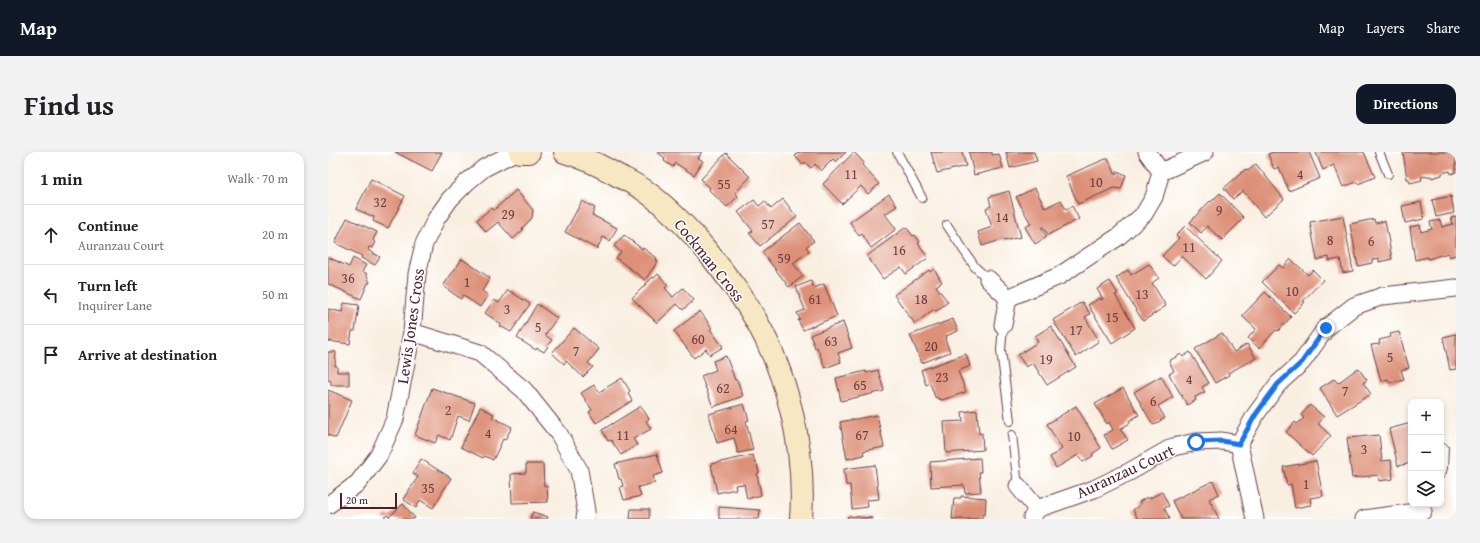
<!DOCTYPE html>
<meta charset="utf-8">
<style>
:root{--surface:#fff;--page:#f2f2f2;--text:#202124;--muted:#757577;--line:#e0e0e0;--accent:#111827}
body{margin:0;font-family:"Gentium Book Plus",serif;background:var(--page);color:var(--text)}
.controls{position:absolute;right:12px;bottom:12px;display:grid;overflow:hidden;border-radius:8px;box-shadow:0 2px 6px #0003}
.controls button{width:36px;height:36px;display:grid;place-items:center;padding:0;border:0;border-bottom:1px solid var(--line);background:var(--surface);color:var(--text);font:20px sans-serif}
.scale{position:absolute;left:12px;bottom:10px;width:57px;box-sizing:border-box;padding-left:4px;border:2px solid #4a1f2b;border-top:0;font-size:11px;line-height:14px;white-space:nowrap;color:#4a1f2b;-webkit-text-stroke:3px #fff;paint-order:stroke}
.stop{position:absolute;width:12px;height:12px;margin:-9px;border:3px solid #1a73e8;border-radius:50%;background:#fff}
.stop.end{background:#1a73e8;border-color:#fff;box-shadow:0 1px 4px #0008}
.list{margin:0;padding:0;list-style:none}
h2{display:flex;justify-content:space-between;align-items:center;height:52px;margin:0;padding:0 16px;font-size:17px}
h2 small{font-size:13px;font-weight:400;color:var(--muted)}
.list li{display:grid;grid-template-columns:26px 1fr auto;gap:12px;align-items:center;box-sizing:border-box;height:60px;padding:0 16px;border-top:1px solid var(--line)}
.list b{display:block;font-size:15px;white-space:nowrap}
.list p{margin:0;font-size:13px;white-space:nowrap;color:var(--muted)}
.list em{font-size:13px;font-style:normal;color:var(--muted)}
.icon{flex:none;width:22px;height:22px;fill:none;stroke:currentColor;stroke-width:2;stroke-linecap:round;stroke-linejoin:round}
.map{position:relative;flex:none;width:1128px;height:367px;overflow:hidden;border-radius:12px}
header{display:flex;align-items:center;gap:24px;box-sizing:border-box;height:56px;padding:0 20px;background:var(--accent);color:#fff}
header strong{font-size:19px}
nav{display:flex;gap:22px;margin-inline-start:auto;font-size:14px}
.intro{display:flex;align-items:center;justify-content:space-between;box-sizing:border-box;height:96px;padding:0 24px}
h1{margin:0;font-size:28px}
.button{padding:10px 18px;border-radius:12px;background:var(--accent);color:#fff;font-size:14px;font-weight:700}
main{display:flex;gap:24px;padding:0 24px}
aside{flex:1;background:var(--surface);border-radius:12px;box-shadow:0 2px 6px #0003}
.map>svg:first-child{display:block}
.building{fill:#dd9078}
.lines{fill:none;stroke-linecap:round;stroke-linejoin:round}
.lane-casing{stroke:#643e46;stroke-width:10}
.street-casing{stroke:#643e46;stroke-width:19}
.secondary-casing{stroke:#643e46;stroke-width:24}
.lane{stroke:#fff;stroke-width:8}
.street{stroke:#fff;stroke-width:17}
.secondary{stroke:#f7e8c3;stroke-width:22}
.route{stroke:#1a73e8;stroke-width:5}
.labels{text-anchor:middle;dominant-baseline:central;stroke-width:3;stroke-linejoin:round;paint-order:stroke}
.number-label{font-size:14px;fill:#6f3b3e}
.street-label{font-size:16px;fill:#4a1f2b;stroke:#fff}
</style>
<header>
<strong>Map</strong>
<nav><a>Map</a><a>Layers</a><a>Share</a></nav>
</header>
<div class="intro"><h1>Find us</h1><a class="button">Directions</a></div>
<main>
<aside>
<h2>1 min<small>Walk · 70 m</small></h2>
<ul class="list">
<li><svg class="icon" aria-label="ahead" viewBox="0 0 24 24"><path d="M12 20V5M6 11l6-6 6 6"/></svg><div><b>Continue</b><p>Auranzau Court</p></div><em>20 m</em></li>
<li><svg class="icon" aria-label="left" viewBox="0 0 24 24"><path d="M17 20v-9H6M10 6l-5 5 5 5"/></svg><div><b>Turn left</b><p>Inquirer Lane</p></div><em>50 m</em></li>
<li><svg class="icon" aria-label="arrive" viewBox="0 0 24 24"><path d="M6 21V4h12l-3 4 3 4H6"/></svg><div><b>Arrive at destination</b></div></li>
</ul>
</aside>
<div class="map">
<svg width="1128" height="367" viewBox="0 0 1128 367">
<rect width="100%" height="100%" fill="#fff"/>
<filter id="ink" filterUnits="userSpaceOnUse"><feTurbulence type="fractalNoise" baseFrequency=".025" numOctaves="2"/><feDisplacementMap in="SourceGraphic" scale="8" xChannelSelector="R" yChannelSelector="G"/><feConvolveMatrix kernelMatrix="1 2 1 2 8 2 1 2 1" color-interpolation-filters="sRGB"/></filter>
<filter id="wash" filterUnits="userSpaceOnUse"><feTurbulence type="fractalNoise" baseFrequency=".012" numOctaves="4" result="noise"/><feDisplacementMap in="SourceGraphic" scale="16" xChannelSelector="R" yChannelSelector="G"/><feGaussianBlur stdDeviation="0.9" result="paint"/><feColorMatrix in="noise" values="0 0 0 0 0 0 0 0 0 0 0 0 0 0 0 0 0 1.4 0 .05"/><feComposite in="paint" operator="in"/></filter>
<g filter="url(#wash)">
<rect width="100%" height="100%" fill="#f9efe1"/>
<g id="blocks">
<path class="building" d="M67,0H114L104,19Z
M329,0H374L370,6L375,9L366,23L347,11L345,15L336,9L337,6Z
M471,0H518L508,10L505,7L493,19L487,12L483,16L477,10L475,13L467,4Z
M526,0L536,11L534,13L551,32L540,42L533,34L514,52L495,32Z
M603,0H634L638,14L609,21Z
M641,0H664V3L671,2L675,16L646,23Z
M678,0H706L709,9L682,16Z
M946,0H981L992,26L961,39L951,15L946,17L940,2Z
M991,0H1036L1047,25L1030,32L1029,30L1015,35L1006,13L995,18L988,1Z
M1075,0H1128V20L1123,22L1122,19L1114,21V23L1104,26L1103,24L1093,25L1094,28L1082,31L1081,27H1079Z
M398,1L422,25L407,41L410,44L399,55L381,38L382,36L373,27Z
M780,6L788,23L789,19L798,23L793,37L786,36L750,52L738,24Z
M928,12L956,47L936,65L915,39L905,47L896,36L918,17L920,19Z
M43,27L77,44L60,76L45,69L46,65L28,57Z
M707,36L717,56L733,48L738,58L744,54L751,67L720,83L715,75L713,76L719,85L707,92L697,75L703,72L688,45Z
M188,38L205,58L204,66L194,76L195,78L185,87L170,70L158,80L149,68L163,56L166,58Z
M681,39L693,85L676,89V87L654,94L650,80L664,75L658,56L663,54L661,45Z
M892,41L916,66L894,88L879,74L873,81L862,70L882,49L883,50Z
M561,42L569,54L557,62L568,77L543,96L534,82L531,84L522,70Z
M1123,44L1126,61L1108,65L1104,48Z
M455,47L469,65L432,94L421,81L425,79L410,60L426,48L431,54L437,49L443,57Z
M254,49L267,56L264,63L289,76L282,89L275,85L269,97L237,80Z
M1093,50L1096,67L1077,71L1074,54Z
M1015,64L1025,119L1015,121L1012,107L1001,109V105L989,108L982,70Z
M1128,65V103L1121,105L1120,101L1100,107V105L1087,108L1082,75L1092,73L1093,80L1104,77L1102,70L1112,68L1114,75L1125,72L1123,66Z
M19,66L49,80L45,88L47,90L44,96L41,95L40,98L52,105L47,113L33,106L34,104L7,91Z
M1046,67L1047,71L1057,69L1064,107L1051,110V106L1044,108V111L1030,114L1022,72Z
M472,71L486,89L478,95L481,99L465,111L475,124L461,135L434,100Z
M857,74L894,109L878,127L854,104L845,114L834,104L851,86L848,83Z
M578,75L585,84L587,83L592,90L590,91L600,106L578,122L573,115L555,127L539,104Z
M296,83L314,97L315,96L329,106L328,108L330,109L317,128L288,106L293,100L286,94Z
M0,105L21,115L25,106L38,113L34,120L38,121L42,131H40L33,147L0,132Z
M134,107L162,126L154,139L160,143L152,155L135,143L133,147L115,134Z
M963,107L980,123L985,118L995,128L975,149L977,150L966,161L934,130L951,113L955,116Z
M821,112L831,126L824,131L838,154L815,169L788,126L800,118L803,123Z
M606,117L614,130L608,134L620,150L608,159L606,157L587,172L566,143L601,118L602,120Z
M330,122L340,133L337,136L345,145L355,136L366,148L355,158L349,152L329,171L304,146L325,125L326,126Z
M483,129L486,136L496,132L509,164L475,178L470,168L472,167L469,161L477,158L468,135Z
M782,129L790,142L787,143L807,176L784,191L760,153L772,146L773,148L775,147L769,137Z
M180,138L202,152L183,180L172,174L173,172L157,161L166,148L171,151Z
M937,140L963,165L950,179L948,178L931,196L920,186L928,177L914,164Z
M754,150L762,162L757,165L771,189L748,205L725,168Z
M16,151L31,153L27,179H24L22,192L0,189V157L14,160Z
M209,152L229,166L217,183L224,188L216,200L209,196L208,198L189,186Z
M372,159L384,176L382,177L395,195L382,203L378,197L366,206L346,179Z
M625,167L630,179L618,184L619,186L617,187L622,200L594,211L582,183Z
M515,170L524,196L510,201L513,210L497,216L489,195L487,196L482,183Z
M723,174L748,215L719,233L705,211L698,215L690,203L710,190L707,184Z
M246,176L271,197L260,211L265,215L255,225L238,209L236,212L224,201Z
M1071,180L1081,216L1073,218L1076,227L1061,231L1060,227L1053,229L1043,193L1052,192L1051,188L1063,185L1062,182Z
M894,181L906,200L919,192L928,206L900,221L901,223L887,231L867,197Z
M1128,182V217L1122,218L1115,185Z
M0,200H8L7,214H9V220H21V233H3V229L0,228Z
M862,200L881,231L874,235L877,240L867,245L868,248L859,253L841,222L846,219L841,209L853,202L855,205Z
M638,202L642,214L630,219L638,240L614,248L607,245L602,231L598,233L593,218Z
M398,204L407,228H409L415,244L385,255L373,224L388,218L385,209Z
M1030,216L1039,228L1035,231L1043,242L1009,263L992,236L1006,227L1010,231Z
M550,218L556,239L513,249L508,226L538,219V221Z
M833,224L845,245L830,254L837,266L825,273L806,240Z
M294,226L302,239L300,241L304,249L268,271L261,260L264,258L253,241L266,233L271,240Z
M104,236L147,251L141,268L130,264L122,288L111,283L107,291L87,283Z
M795,236L811,263L801,269L802,271L792,277L800,288L784,297L776,283L785,278L781,270L779,272L767,252Z
M0,238L24,248L8,286L0,283Z
M416,252L421,268L418,269L425,298L410,301L406,286L389,291L381,262Z
M982,253L996,265L990,272L1003,284L984,304L958,280L967,270L969,272L976,266L973,263Z
M313,254L321,267L318,269L323,277L305,287L309,293L293,303L283,288L280,289L274,278Z
M748,254L773,296L764,302L765,304L755,310L750,303L728,316L722,305L734,297L719,272Z
M152,255L166,262L164,265L184,275L177,288L175,287L165,308L157,304L155,306L133,295Z
M649,258L651,282L654,281L655,298L618,301L616,270L635,269L634,260Z
M549,263L556,295L535,299L536,303L519,307L512,270Z
M1083,271V311L1070,314L1061,277Z
M1051,283L1054,309L1063,308L1065,327L1051,329L1050,323L1024,326L1019,286Z
M329,302L335,321L325,324L327,331L310,335L313,344L296,348L292,335L295,334L293,327H291L287,312Z
M425,303L427,311L429,312L431,321L429,322L433,343L419,347L416,332L407,333L408,337L389,341L383,312Z
M652,306L653,320H651L653,340L637,341L636,333L603,335L602,310Z
M93,307L123,326L105,356L92,348L88,356L75,347L90,325L85,321Z
M988,309L995,344L982,346L983,353L967,356L963,332L959,333L955,315Z
M198,312H215L216,334H219L220,350L184,351L183,322L198,321Z
M547,313L551,347L539,348L540,355L524,357L522,333H518L516,317Z
M885,329L891,342L881,347L891,367H853L844,349Z
M834,340L841,354L836,356L842,367H810L805,358L813,352L811,350L819,345L820,347Z
M633,344L658,346L657,363L654,362V367H624L626,346H633Z
M75,352L87,366L85,367H54L59,363L61,365Z
M391,355L432,358L431,367H391Z
M303,357H321V367H302Z
M205,360L220,365L219,367H202Z
M520,364L545,366V367H519Z"/>
</g>
</g>
<g filter="url(#ink)">
<use href="#blocks" fill-opacity="0" stroke="#643e46" stroke-width="1"/>
<g class="lines">
<g class="lane-casing">
<path id="lane" d="M569,0L594,46
M1051,0L1060,22
M619,73L647,115L660,127
M675,173L673,198L682,269
M684,283L690,334
M1113,322L1115,316L1116,296"/>
</g>
<g class="street-casing">
<path id="street" d="M833,20L877,0
M660,127L680,146L675,173
M680,146L731,124L790,85L816,62L826,45L833,20L819,0
M84,180L152,201L196,238L231,282L251,318L258,359L257,367
M690,334L709,357L704,366
M0,353L30,331L51,303L67,267L84,180L89,122L96,92L108,67L122,47L139,30L156,16L187,0
M709,357L766,337L801,320L845,295L868,290L894,289L911,292
M927,367L911,292L928,262L950,232L974,210L998,176L1026,154L1055,144L1128,136
M1036,367L1095,359"/>
</g>
<g class="secondary-casing">
<path id="secondary" d="M192,0H201
M237,0C257,6 269,12 287,22C296,27 307,32 316,38C340,55 360,76 379,99C394,118 409,137 422,158C459,218 478,296 473,367"/>
</g>
<use href="#lane" class="lane"/>
<use href="#street" class="street"/>
<use href="#secondary" class="secondary"/>
</g>
</g>
<g class="lines" filter="url(#ink)">
<path class="route" d="M868,290L894,289L911,292L928,262L950,232L974,210L998,176"/>
</g>
<g class="labels">
<g class="number-label">
<text x="523" y="22">11</text>
<text x="972" y="22">4</text>
<text x="768" y="30">10</text>
<text x="396" y="32">55</text>
<text x="52" y="50">32</text>
<text x="891" y="58">9</text>
<text x="180" y="62">29</text>
<text x="674" y="65">14</text>
<text x="440" y="72">57</text>
<text x="1002" y="88">8</text>
<text x="1043" y="89">6</text>
<text x="861" y="95">11</text>
<text x="571" y="98">16</text>
<text x="456" y="106">59</text>
<text x="20" y="126">36</text>
<text x="139" y="130">1</text>
<text x="964" y="139">10</text>
<text x="814" y="142">13</text>
<text x="487" y="147">61</text>
<text x="593" y="147">18</text>
<text x="179" y="157">3</text>
<text x="784" y="165">15</text>
<text x="210" y="175">5</text>
<text x="748" y="178">17</text>
<text x="370" y="187">60</text>
<text x="503" y="189">63</text>
<text x="603" y="194">20</text>
<text x="248" y="199">7</text>
<text x="1062" y="205">5</text>
<text x="718" y="207">19</text>
<text x="614" y="225">23</text>
<text x="861" y="227">4</text>
<text x="532" y="233">65</text>
<text x="395" y="236">62</text>
<text x="1017" y="239">7</text>
<text x="825" y="249">6</text>
<text x="120" y="258">2</text>
<text x="403" y="277">64</text>
<text x="160" y="281">4</text>
<text x="295" y="283">11</text>
<text x="534" y="283">67</text>
<text x="746" y="284">10</text>
<text x="1036" y="297">3</text>
<text x="978" y="332">1</text>
<text x="100" y="336">35</text>
</g>
<g class="street-label">
<text transform="translate(382 108) rotate(51)">Cockman Cross</text>
<text transform="translate(82 174) rotate(-82)">Lewis Jones Cross</text>
<text transform="translate(797 319) rotate(-25)">Auranzau Court</text>
</g>
</g>
</svg>
<div class="controls">
<button>+</button>
<button>−</button>
<button><svg class="icon" aria-label="layers" viewBox="0 0 24 24"><path d="M12 4l9 5-9 5-9-5zM3 14l9 5 9-5"/></svg></button>
</div>
<div class="scale">20 m</div>
<div class="stop" style="left:868px;top:290px"></div>
<div class="stop end" style="left:998px;top:176px"></div>
</div>
</main>
